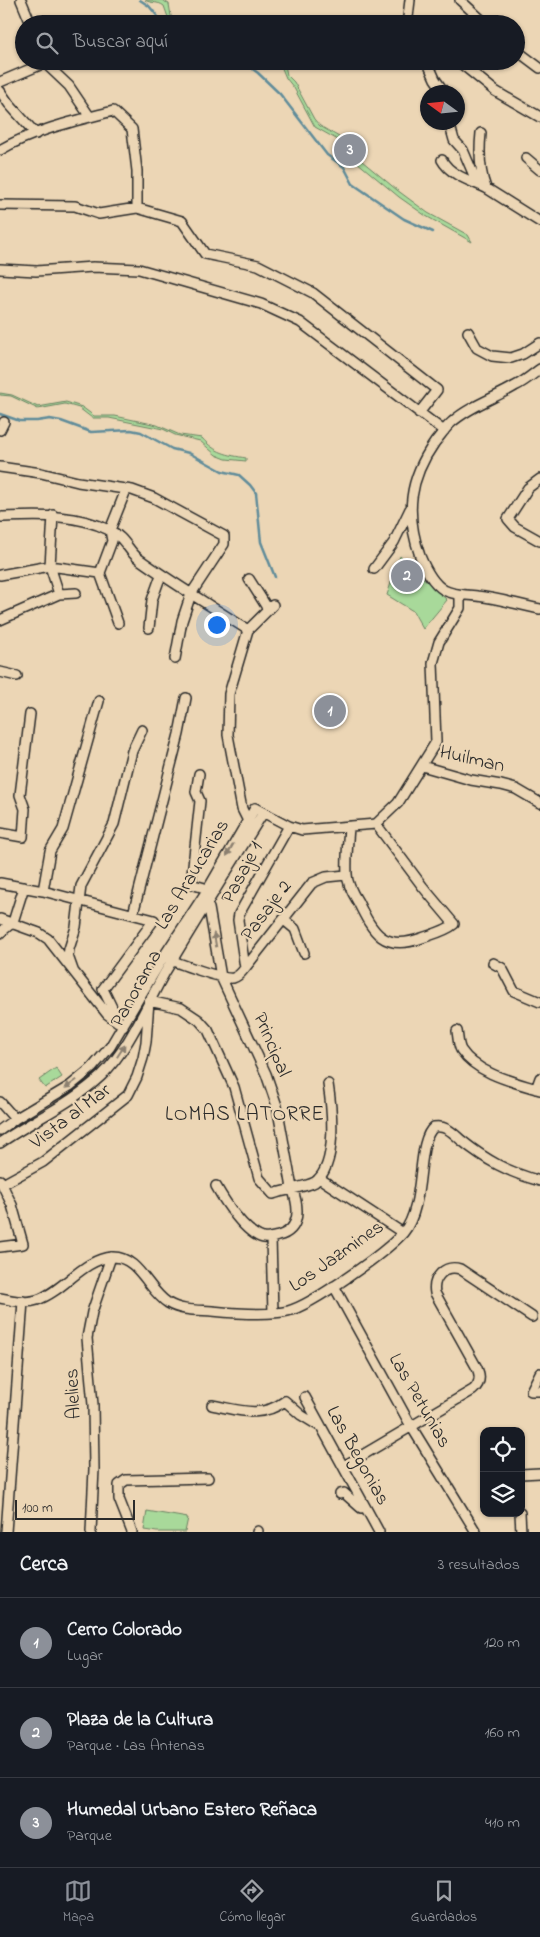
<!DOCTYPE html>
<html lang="es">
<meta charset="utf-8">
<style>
:root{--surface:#171b24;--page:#242831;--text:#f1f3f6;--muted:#9ea1a6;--line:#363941;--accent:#8c9099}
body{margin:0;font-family:"Indie Flower",sans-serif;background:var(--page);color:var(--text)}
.controls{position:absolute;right:15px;bottom:15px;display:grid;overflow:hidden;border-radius:10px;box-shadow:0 1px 4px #0004}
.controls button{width:45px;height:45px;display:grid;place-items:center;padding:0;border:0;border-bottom:1px solid var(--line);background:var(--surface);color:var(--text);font:25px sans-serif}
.compass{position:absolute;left:420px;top:85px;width:45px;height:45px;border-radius:50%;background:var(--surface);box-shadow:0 1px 4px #0004;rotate:285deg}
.scale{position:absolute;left:15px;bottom:12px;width:120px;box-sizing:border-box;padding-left:5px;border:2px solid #2b2b2b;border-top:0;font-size:14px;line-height:18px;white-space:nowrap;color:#2b2b2b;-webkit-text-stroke:4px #ecd6b5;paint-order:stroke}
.you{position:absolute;left:216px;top:624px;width:18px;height:18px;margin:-12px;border:4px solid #fff;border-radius:50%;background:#1a73e8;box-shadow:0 0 0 8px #1a73e833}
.badge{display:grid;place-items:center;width:32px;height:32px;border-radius:50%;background:var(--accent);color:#fff;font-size:16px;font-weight:700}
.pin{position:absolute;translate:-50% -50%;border:2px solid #fff;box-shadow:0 1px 5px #0006}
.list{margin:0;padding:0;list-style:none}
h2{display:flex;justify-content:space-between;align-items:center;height:65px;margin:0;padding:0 20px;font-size:21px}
h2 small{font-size:16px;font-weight:400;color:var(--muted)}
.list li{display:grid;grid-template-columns:32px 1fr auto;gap:15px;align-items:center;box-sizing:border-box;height:90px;padding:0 20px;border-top:1px solid var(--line)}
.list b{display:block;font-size:19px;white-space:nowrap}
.list p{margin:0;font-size:16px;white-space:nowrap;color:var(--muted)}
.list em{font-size:16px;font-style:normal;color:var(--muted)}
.icon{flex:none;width:28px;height:28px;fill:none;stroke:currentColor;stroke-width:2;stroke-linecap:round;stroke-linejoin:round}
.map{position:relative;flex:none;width:540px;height:1532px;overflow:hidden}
.search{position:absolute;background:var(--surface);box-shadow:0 1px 4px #0004;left:15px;right:15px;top:15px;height:55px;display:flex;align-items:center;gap:12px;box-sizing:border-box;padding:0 18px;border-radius:28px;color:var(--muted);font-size:19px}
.sheet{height:335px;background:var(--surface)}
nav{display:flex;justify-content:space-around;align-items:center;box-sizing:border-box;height:70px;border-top:1px solid var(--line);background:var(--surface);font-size:14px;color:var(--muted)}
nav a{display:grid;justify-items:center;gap:2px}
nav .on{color:var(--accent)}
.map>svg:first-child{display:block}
.green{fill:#a8d99a;stroke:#6a8262}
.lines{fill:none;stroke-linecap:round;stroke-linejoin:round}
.stream{stroke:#608c9a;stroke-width:2.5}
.minor-casing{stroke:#2b2b2b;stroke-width:12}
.minor{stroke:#ecd6b5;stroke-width:9}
.oneway{fill:#8c8070}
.labels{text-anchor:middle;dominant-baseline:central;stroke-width:4.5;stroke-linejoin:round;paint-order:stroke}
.street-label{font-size:20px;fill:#2b2b2b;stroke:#ecd6b5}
.neighbourhood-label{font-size:21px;letter-spacing:1px;fill:#2b2b2b;stroke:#ecd6b5}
</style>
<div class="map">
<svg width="540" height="1532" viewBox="0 0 540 1532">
<rect width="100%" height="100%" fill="#ecd6b5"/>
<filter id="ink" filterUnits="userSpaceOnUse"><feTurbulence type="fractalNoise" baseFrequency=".02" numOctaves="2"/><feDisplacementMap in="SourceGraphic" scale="10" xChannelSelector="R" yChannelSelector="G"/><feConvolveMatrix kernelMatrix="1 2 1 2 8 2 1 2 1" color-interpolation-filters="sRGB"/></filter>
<g filter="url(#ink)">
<path class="green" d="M145,0H162L169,4L171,16L174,20L202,24L172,23L169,20L164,6C158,1 151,4 145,0Z
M273,61H278L285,65L287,75L294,82L314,119L320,126L346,141L356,156L397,190L428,213L468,235L472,242L426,216L399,197L357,162L345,144L315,127L294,88L286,78L281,66Z
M0,393L12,395L38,407L66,402L82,407L94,416H115L157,425L180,435L202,438C215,453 228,455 246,458V461L226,459L216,455L200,441L175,435L163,429L109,418H92L79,408L65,404L38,409L11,396L0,395Z
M400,556L447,600L423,629L413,611L387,595Z
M56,1068L62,1077L45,1088L39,1080Z
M147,1511L188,1518L185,1532H157L144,1530Z"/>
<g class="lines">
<path class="stream" d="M140,0L149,6L164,24
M242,61L258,73L280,94L327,155L344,167L353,184L404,219L433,232
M0,414L20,421H37L50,419L61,421L91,432L131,430L141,432L172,449L189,453L222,471L239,475L250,485L256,493L261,542L275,577"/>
<g class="minor-casing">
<path id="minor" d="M21,0L31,24
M410,0L408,17L410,24
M460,0L486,24
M516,50L540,68
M46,61L48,66L69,86L90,117
M427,61L435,79L444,92
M458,61L495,91L540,117
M0,82L47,62
M0,91L9,104L36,134
M449,122L454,140L463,150L475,178L486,188L540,222
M0,150C34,130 75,121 113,111L132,129L137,171V208
M526,158L540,170
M442,160C450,175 471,181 486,188C479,170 479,152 481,133
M0,205L75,206L99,214L137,208L182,221L205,254L258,265L313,293L437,390L419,413
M0,269L36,271L93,267L139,269L261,304L300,322L444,431
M468,332L477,348L492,356L511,358L523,354L540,343
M540,369C532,375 524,382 515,386C495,398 470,406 452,422C446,427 441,435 435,442C409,479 405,513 420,556C425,568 432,583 444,590C455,596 465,594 477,596C498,598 519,605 540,609
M0,430L4,422
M0,467L41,473L78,482L132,490L154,498L224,536V544L191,594L182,621L175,659
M540,479L528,488L508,519L515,527L540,541
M0,517C36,516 75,513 109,530C126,538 127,550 139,559C174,584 211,606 248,630
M374,569L394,542L410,509
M0,575L50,566L100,573
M249,579L266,606L267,611
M59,594L76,593
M0,620L59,594L50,566L53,515
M118,623L100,573L112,541L110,530L126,490
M149,628L152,600L161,575
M0,672L17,676
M422,766L471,780L501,785L516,789L540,803
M199,774L196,792L200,801L191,884L208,889
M247,819L242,809L228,735L229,694L248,630L273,605
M349,827C348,842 346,858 347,874C347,883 353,894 358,902C373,933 384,952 422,938C433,934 446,931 454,924L423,887L376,824
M0,833L23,837L25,809L20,795L30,714
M0,883L43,891L154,920L103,989L119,1022L123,1027
M43,891L50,851L63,829L99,701
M205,906L209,908L221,977L266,1074L277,1106L292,1188C299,1206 302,1230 278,1236C274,1237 267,1239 263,1238C245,1233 225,1202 216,1186
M133,914L179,734L186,698
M0,919L39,933L48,939L107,1014L118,1022
M284,920L295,929L304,953
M0,933L13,922L24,887
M167,958C176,963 225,980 233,978C238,977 242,972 245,968L312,883L326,877L346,875
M493,963L502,968L514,991L540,1002
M245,968L238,920L239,914L289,826
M73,970L68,956L69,949L76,927L81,886L114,824L132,751L142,730
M457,1031C458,1036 458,1045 461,1050C477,1074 514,1082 540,1090
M536,1089L540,1078
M0,1102L15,1119
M0,1130L15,1119L70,1086L92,1068L110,1047L164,956L208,889L255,808L289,826L302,830L376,824L398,803L436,742L433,663L439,642L460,608V595
M0,1143C33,1120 71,1104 101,1076C129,1049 145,1008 164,974C196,920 230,866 263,813
M319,1178L403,1233
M0,1180L12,1205L23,1244L0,1247
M3,1184L43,1162L128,1095L137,1077L143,1058L146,1042L149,1001L181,1008L199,1020L208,1030L234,1087L259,1178L273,1194C284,1190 306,1187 315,1182C338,1165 332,1109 328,1084
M271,1238L273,1313
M334,1286L411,1426L476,1532
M0,1298C12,1300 26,1304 37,1300C64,1291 83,1259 112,1257C139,1256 148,1291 168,1303C181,1311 197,1310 212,1311C233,1313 268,1316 288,1311C312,1305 385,1253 403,1233C427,1205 415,1142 434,1127C446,1125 453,1133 461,1140C487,1161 508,1172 540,1181
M540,1373L531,1391H540
M305,1397L379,1532
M212,1405C239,1410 261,1419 285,1401L301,1415L319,1426
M344,1466L473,1390C480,1384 481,1377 477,1368L435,1293C432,1278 445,1264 460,1269L532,1317
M521,1474L540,1473
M340,1494L344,1493L361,1508L365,1507
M520,1513L521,1532
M6,1532L23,1301
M91,1532L94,1469L93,1405L87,1338L92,1312L111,1257
M132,1532L119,1499V1485L126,1480L208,1478
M257,1532L258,1531"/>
</g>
<use href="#minor" class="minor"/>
</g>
<defs><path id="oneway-solid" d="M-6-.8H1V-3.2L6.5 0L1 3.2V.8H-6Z" transform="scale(1.25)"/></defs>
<g class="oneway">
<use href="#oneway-solid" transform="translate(230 850) rotate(119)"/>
<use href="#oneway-solid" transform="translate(215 940) rotate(-100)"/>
<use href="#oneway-solid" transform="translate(121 1051) rotate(-57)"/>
<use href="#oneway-solid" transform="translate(71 1084) rotate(145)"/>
</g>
</g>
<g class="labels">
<g class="street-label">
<text transform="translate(472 760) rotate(13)">Huilman</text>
<text transform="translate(243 873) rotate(-62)">Pasaje 1</text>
<text transform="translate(193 875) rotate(-59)">Las Araucarias</text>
<text transform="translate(267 911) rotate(-53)">Pasaje 2</text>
<text transform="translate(137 989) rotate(-61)">Panorama</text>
<text transform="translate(271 1045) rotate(67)">Principal</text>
<text transform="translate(71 1117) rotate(-37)">Vista al Mar</text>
<text transform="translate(337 1257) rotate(-35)">Los Jazmines</text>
<text transform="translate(74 1394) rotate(-93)">Alelies</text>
<text transform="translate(419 1401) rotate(60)">Las Petunias</text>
<text transform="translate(357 1456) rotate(61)">Las Begonias</text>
</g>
<g class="neighbourhood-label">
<text x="245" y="1115">LOMAS LATORRE</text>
</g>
</g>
</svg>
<div class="controls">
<button><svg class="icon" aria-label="locate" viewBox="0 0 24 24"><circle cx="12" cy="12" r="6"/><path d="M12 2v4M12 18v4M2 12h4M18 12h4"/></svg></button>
<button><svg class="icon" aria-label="layers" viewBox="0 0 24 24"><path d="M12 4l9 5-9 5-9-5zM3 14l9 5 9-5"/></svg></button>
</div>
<svg class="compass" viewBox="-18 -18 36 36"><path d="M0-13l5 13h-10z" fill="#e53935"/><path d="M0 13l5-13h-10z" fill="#9ea1a6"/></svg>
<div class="scale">100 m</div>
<div class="you"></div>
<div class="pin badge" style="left:330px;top:711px">1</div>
<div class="pin badge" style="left:407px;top:576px">2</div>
<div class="pin badge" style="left:350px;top:150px">3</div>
<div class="search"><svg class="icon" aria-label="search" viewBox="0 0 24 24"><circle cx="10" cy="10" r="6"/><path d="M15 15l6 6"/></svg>Buscar aquí</div>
</div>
<section class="sheet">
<h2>Cerca<small>3 resultados</small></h2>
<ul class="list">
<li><span class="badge">1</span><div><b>Cerro Colorado</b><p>Lugar</p></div><em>120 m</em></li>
<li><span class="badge">2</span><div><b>Plaza de la Cultura</b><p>Parque · Las Antenas</p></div><em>160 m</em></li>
<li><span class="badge">3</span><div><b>Humedal Urbano Estero Reñaca</b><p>Parque</p></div><em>410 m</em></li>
</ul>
</section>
<nav>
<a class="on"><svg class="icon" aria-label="map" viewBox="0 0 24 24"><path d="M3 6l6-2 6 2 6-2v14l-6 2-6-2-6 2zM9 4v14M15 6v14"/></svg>Mapa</a>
<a><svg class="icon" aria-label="directions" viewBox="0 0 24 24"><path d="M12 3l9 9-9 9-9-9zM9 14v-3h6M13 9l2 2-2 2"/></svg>Cómo llegar</a>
<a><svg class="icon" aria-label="saved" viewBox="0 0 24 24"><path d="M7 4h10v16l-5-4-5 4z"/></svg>Guardados</a>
</nav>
